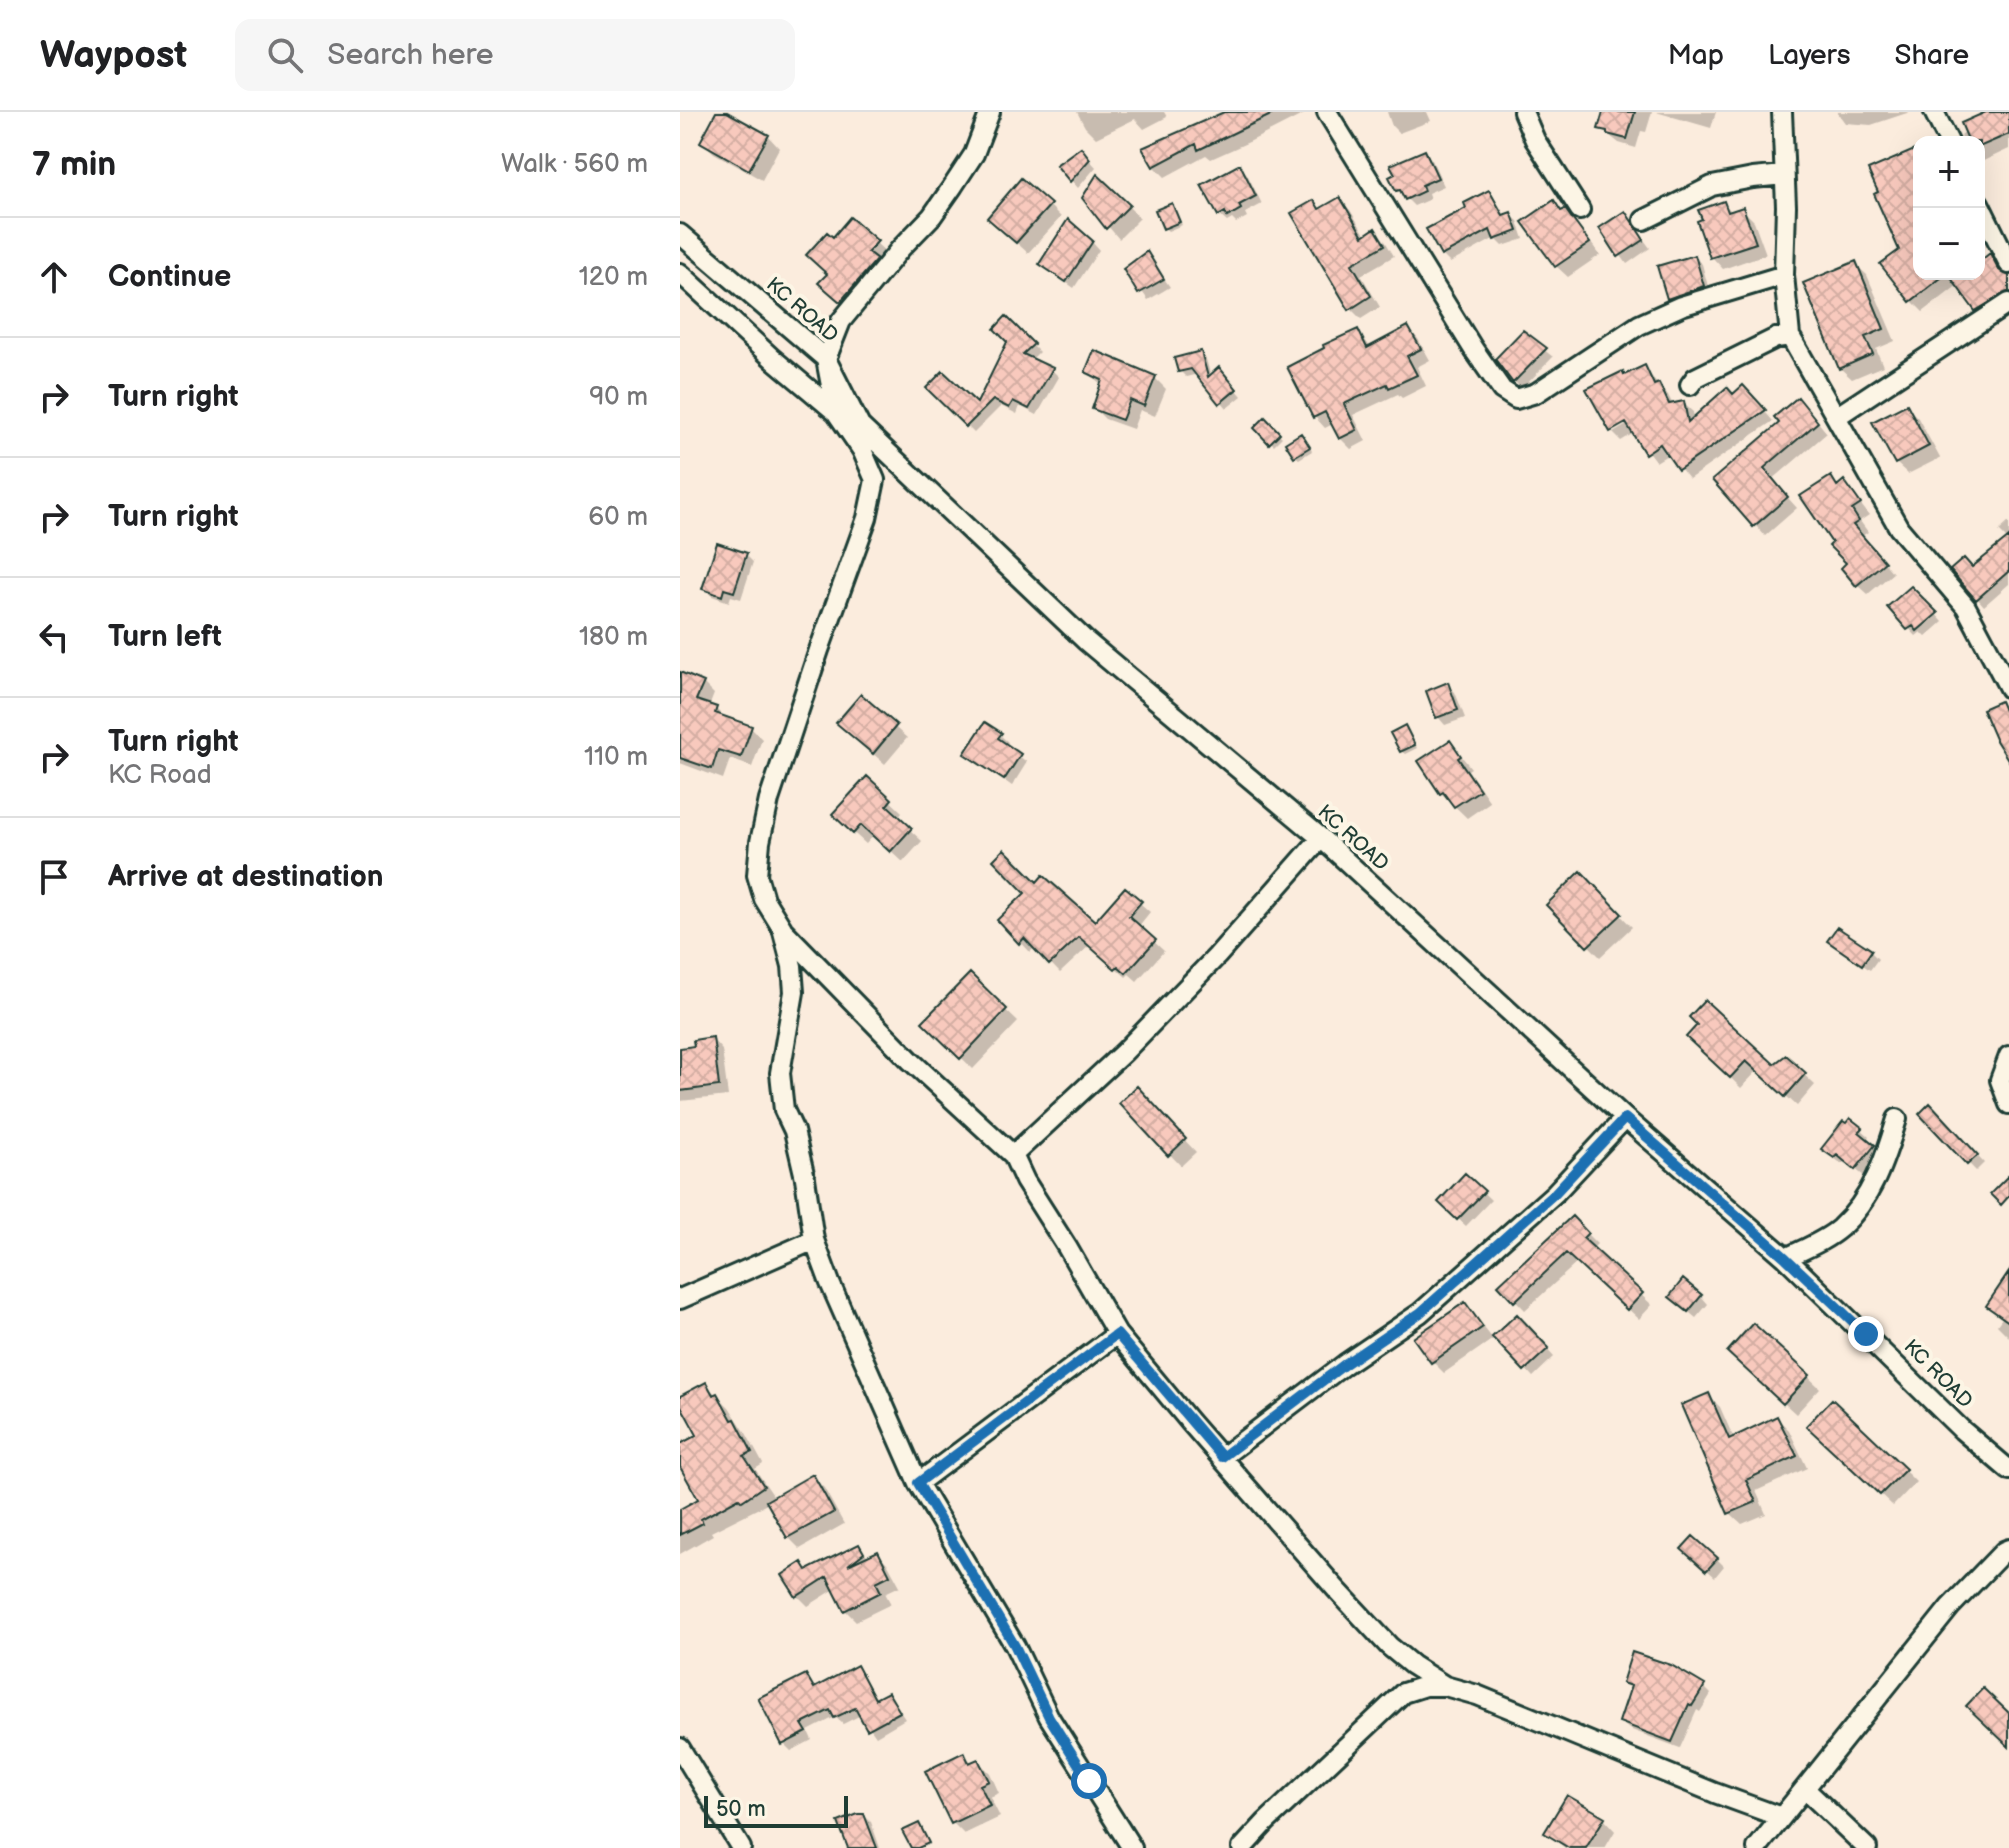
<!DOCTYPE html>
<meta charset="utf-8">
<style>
:root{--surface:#fff;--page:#f6f6f6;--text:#202124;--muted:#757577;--line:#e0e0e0}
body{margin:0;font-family:"Balsamiq Sans",sans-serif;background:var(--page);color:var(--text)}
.controls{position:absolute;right:24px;top:24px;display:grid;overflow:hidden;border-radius:16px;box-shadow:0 8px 32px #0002}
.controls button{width:72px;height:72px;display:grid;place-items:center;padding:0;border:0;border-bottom:2px solid var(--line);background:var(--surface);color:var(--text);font:40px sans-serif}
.scale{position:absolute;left:24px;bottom:20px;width:144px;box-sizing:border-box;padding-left:8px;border:4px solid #1f3d34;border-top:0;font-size:22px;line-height:28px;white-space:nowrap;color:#1f3d34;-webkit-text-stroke:6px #fcf5e5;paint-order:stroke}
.stop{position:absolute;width:24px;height:24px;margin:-18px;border:6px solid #1f6fb2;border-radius:50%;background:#fff}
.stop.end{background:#1f6fb2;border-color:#fff;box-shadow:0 2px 8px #0008}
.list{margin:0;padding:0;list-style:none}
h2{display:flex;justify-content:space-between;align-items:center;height:104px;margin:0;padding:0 32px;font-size:34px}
h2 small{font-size:26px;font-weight:400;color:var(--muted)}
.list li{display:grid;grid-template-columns:52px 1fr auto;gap:24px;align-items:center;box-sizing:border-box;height:120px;padding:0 32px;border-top:2px solid var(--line)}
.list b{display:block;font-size:30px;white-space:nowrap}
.list p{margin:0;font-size:26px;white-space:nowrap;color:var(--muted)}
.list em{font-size:26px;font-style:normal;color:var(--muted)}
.icon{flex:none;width:44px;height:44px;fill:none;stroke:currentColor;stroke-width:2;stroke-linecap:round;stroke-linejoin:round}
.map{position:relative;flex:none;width:1329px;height:1736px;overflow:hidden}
header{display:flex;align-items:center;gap:48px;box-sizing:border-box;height:112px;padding:0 40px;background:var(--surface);border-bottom:2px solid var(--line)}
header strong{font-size:38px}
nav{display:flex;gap:44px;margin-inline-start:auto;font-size:28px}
.search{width:560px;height:72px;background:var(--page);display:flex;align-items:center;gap:20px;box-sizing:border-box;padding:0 28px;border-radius:16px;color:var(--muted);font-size:30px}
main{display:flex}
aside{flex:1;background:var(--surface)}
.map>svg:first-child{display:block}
.shadow{fill:#0003}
.building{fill:url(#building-cross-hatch);stroke:#1f3d34;stroke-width:2}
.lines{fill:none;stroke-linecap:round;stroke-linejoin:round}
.minor-casing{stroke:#1f3d34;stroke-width:24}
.minor{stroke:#fcf5e5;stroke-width:18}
.route{stroke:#1f6fb2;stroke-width:10}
.labels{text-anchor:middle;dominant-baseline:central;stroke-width:8;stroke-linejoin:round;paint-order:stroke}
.street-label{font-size:20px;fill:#1f3d34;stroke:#fcf5e5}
</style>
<header>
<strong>Waypost</strong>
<div class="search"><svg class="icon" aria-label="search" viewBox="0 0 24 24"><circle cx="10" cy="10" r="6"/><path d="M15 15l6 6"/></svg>Search here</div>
<nav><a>Map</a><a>Layers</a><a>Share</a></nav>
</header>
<main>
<aside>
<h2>7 min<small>Walk · 560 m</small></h2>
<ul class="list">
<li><svg class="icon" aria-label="ahead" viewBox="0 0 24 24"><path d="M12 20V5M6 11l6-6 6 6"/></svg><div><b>Continue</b></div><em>120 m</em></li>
<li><svg class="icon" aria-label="right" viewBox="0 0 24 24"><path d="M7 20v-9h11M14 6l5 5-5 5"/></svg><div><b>Turn right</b></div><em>90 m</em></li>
<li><svg class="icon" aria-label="right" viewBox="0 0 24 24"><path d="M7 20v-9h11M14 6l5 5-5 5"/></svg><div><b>Turn right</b></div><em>60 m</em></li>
<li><svg class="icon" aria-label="left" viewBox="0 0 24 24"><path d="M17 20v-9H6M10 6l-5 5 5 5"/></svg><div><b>Turn left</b></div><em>180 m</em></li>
<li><svg class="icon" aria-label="right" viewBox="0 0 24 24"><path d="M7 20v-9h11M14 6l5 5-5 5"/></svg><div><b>Turn right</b><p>KC Road</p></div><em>110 m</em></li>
<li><svg class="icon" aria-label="arrive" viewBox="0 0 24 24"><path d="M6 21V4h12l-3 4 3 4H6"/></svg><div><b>Arrive at destination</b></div></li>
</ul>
</aside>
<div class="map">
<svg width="1329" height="1736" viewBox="0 0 1329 1736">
<defs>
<pattern id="building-cross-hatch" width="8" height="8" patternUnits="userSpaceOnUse" patternTransform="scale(2)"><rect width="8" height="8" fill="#f8c9bd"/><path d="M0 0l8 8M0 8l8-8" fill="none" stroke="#d4aea3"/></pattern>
</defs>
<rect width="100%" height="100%" fill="#fbecdd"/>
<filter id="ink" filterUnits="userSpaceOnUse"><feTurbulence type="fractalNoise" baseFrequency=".0125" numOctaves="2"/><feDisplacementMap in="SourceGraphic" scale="16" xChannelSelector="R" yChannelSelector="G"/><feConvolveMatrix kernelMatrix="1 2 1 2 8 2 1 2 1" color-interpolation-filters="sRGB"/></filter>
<g filter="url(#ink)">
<path class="shadow" d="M39,0L88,24L99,36L82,68L34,41L22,30Z
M397,0H484L487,5L464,17L455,7L416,26L405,15Z
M549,0H628L569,30L531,47L526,43L485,65L474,54Z
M707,0H747L751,9L719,21L712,14Z
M925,0H972L966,20L961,19L956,36L939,31L920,16Z
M976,0H1036L1031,16Z
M1157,0H1230L1191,13L1165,11Z
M1311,0H1329V37L1299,51V30H1283L1281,23Z
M1239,38V162H1299V152L1310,144L1322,156L1327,166L1329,197L1308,210L1278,173L1243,200L1232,189L1221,138Z
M744,40L752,48L764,74L748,81L750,87L734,94L718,78Z
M404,42L416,55L398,76L379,54Z
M559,54L567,62L582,92L565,101L567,105L556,111L552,107L547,110L539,103Z
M809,81L825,104L830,102L838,109L844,127L823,134L815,126L770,151L762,143L789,97Z
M404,86L448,94L460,106L439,127Z
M660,88L670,98L686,124L695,119L705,129L714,144L681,163L700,195L681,207L670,196L634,90L641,98Z
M873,91L896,111L920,143L888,165L876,154Z
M1044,92L1052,100L1062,97L1074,109L1086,142L1043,157L1032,145Z
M369,93L381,105L348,141L321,117Z
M494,97L502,113L488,119L485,116Z
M945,102L970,136L947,152L922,117Z
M153,128L196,131L208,142L173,200L153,183L149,162Z
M412,130L419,138L394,176L361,152Z
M466,141L490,175L468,188L446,157Z
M1014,145L1022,152L1030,182L996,194L988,186Z
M1175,152L1187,163L1215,229L1196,237L1203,254L1172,267L1160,256Z
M326,207L359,240L351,248L372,258L379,265L357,303L340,294L337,302L321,294L294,321L249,276L297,295L330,230Z
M728,216L738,227L750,248L737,255L746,274L722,286L718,282L673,303L686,329L671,337L660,326L653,312L645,316L635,305L678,219L691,236Z
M843,221L873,245L842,277L834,269Z
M520,241L526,247L531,265L545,264L562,284L547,296L518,262L506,265L500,259Z
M964,256L988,283L993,293L1003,291L1013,300L1014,307L1053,284L1072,285L1093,309L1009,367L989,342L976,350L954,321L941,329L933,321L955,308L945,264Z
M407,260L475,266L486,277L475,304L460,298L453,317L425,307L414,296L422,273Z
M1226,294L1238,306L1260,346L1228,362L1216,351Z
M1128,298L1147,321L1092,368L1117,396L1085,424L1035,368L1101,312Z
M585,308L602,325L594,333L577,316Z
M624,327L632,339L619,347L615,344Z
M1150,366L1159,375L1164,371L1189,403L1180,409L1188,420L1182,424L1213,461L1188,482L1178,473L1169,452L1155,431Z
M1329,410V472L1304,494L1297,486L1293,457L1328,428L1319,419Z
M66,443L73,450L61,487L51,484L49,490L32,484L25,476Z
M1246,491L1263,510L1246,525L1241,520L1236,524L1210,495Z
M23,571L34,582L29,595L36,597L47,608L71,616L82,627L72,655L50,647L43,667L0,651V577Z
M767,573L775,580L785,606L765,613L758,605Z
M181,585L227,626L205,652L170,622Z
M725,616L737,636L725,642L721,639Z
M320,623L328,630L325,634L347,650L332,674L287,642Z
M770,630L791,656L788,658L810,690L787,706L761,681Z
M187,667L222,700L217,706L242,729L223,750L194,723L186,732L166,714Z
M901,762L952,815L920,845L869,793Z
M357,773L415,812L445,778L470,800L458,815L484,839L457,869L449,862L446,865L410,833L380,861L355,835L350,840L320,808Z
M1150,829L1191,840L1198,847L1190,858Z
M290,864L338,910L293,957L245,910Z
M1009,925L1094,955L1106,946L1135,973L1117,994L1078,958L1061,976Z
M32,927L42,938L48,984L0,989V938L16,936Z
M456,977L516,1040L501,1054L441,991Z
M1250,994L1304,1051L1296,1059L1241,1002Z
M1181,1017L1189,1024L1186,1028L1201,1041L1184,1064L1165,1049L1162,1052L1151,1044Z
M785,1063L811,1088L786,1114L760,1090Z
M892,1107L917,1132L912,1137L972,1193L959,1207L898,1150L845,1198L821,1173Z
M1329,1179V1225L1317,1213L1322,1206L1308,1193Z
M1021,1184L1028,1192L1016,1206L999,1192Z
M785,1192L813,1227L764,1261L752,1249Z
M837,1205L874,1245L853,1265L816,1225L813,1227Z
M1074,1214L1140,1276L1116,1302L1061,1252Z
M26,1273L49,1295L66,1321L83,1352L75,1357L95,1386L133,1365L144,1376L164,1412L120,1437L108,1425L89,1391L31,1420L33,1423L0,1442V1400L21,1388L0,1351V1335L19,1324L0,1286Z
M1028,1283L1040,1295L1054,1327L1097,1306L1109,1318L1127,1356L1076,1379L1086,1402L1062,1412L1050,1401Z
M1141,1326L1224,1358L1236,1370L1213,1394Z
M178,1435L189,1445L197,1441L208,1452L220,1474L205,1481L211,1492L176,1509L165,1498L155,1477L128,1494L118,1484L128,1460Z
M1011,1444L1037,1447L1044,1454L1035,1465Z
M176,1556L183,1563L197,1588L208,1582L225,1607L196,1624L181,1603L163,1612L155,1605L128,1619L132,1628L111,1639L104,1632L126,1564L136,1577Z
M944,1570L1023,1574L1031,1582L1020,1600L1017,1598L1000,1636L949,1617L941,1610L952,1578Z
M284,1642L293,1652L298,1649L310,1661L319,1681L310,1685L320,1705L284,1722L273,1711Z
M888,1685L924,1707L935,1719L925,1736H885L867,1721Z
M183,1703L191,1710L200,1736H171Z"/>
<path class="building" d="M36,0H47L89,23L69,58L20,30Z
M544,0H597L518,38L516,32L473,55L462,36Z
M923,0H955L947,27L927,22V19L918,17Z
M1306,0H1329V22L1299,35V30H1289L1281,11Z
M401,35L410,47L390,70L376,53Z
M1239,36V162H1266L1230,190L1200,152L1219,138L1194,82L1198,80L1188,58Z
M745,38L758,66L742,73L744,79L725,88L720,78L716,79L709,65L715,62L710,53Z
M560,52L576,84L559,93L561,97L547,105L545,100L538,104L521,73Z
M417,62L450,93L426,117L402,86Z
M341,66L371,92L336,131L307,106Z
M809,78L823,103L831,100L838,119L814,128L810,118L761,144L746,117L786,96L784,91Z
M660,85L683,124L695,116L705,133L672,152L691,184L669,198L611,101L634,88L639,97Z
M874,88L881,99L885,97L910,131L875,155L842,110Z
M1044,89L1048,100L1063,95L1076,131L1030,146L1017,109L1022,107L1018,98Z
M492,91L500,110L483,117L475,98Z
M945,99L964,128L938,145L919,116Z
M170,105L198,129L188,140L197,147L160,190L138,171L147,162L126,143L147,120L153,125Z
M388,107L413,129L386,170L359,152Z
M467,139L484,167L458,182L443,157Z
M1310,141L1319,158L1329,164V179L1295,199L1268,162H1299V150Z
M1015,143L1024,174L987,187L977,154Z
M1176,149L1204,217L1185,225L1193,242L1159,257L1123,171Z
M326,204L354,232L343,242L373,256L349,297L333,289L329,296L313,288L286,315L246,276L263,259L297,291L327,230L314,217Z
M728,214L741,237L727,244L737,263L709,276L707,272L664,292L677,318L659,327L645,300L633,306L607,255L644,236L643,233L678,217L687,236Z
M843,218L867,236L833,271L815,247Z
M414,238L476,264L464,294L450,288L442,308L412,297L422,268L405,260Z
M521,239L528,265L539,255L557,277L539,292L511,257L498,260L494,246Z
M965,253L974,273L979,271L989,292L1004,289L1008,310L1047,275L1053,282L1063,273L1086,298L998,358L980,332L965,342L946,311L930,320L906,277L943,259L944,263Z
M1118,285L1138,310L1084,356L1108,385L1073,415L1032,368L1099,311L1094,305Z
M1227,292L1249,334L1215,352L1192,310Z
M585,305L600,321L589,332L574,316Z
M621,321L630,335L614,345L605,331Z
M1151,364L1157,374L1164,368L1181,392L1172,398L1179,409L1173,413L1205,450L1176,474L1161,456L1166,451L1149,434L1152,431L1120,384Z
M1329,425V459L1296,488L1270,458L1284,446L1292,455Z
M37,431L67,441L54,480L44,477L42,484L22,477Z
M1231,474L1258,501L1237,519L1233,514L1227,518L1207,495Z
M0,560L24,570L16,588L37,595L35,601L72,614L61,645L38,638L32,657L0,646Z
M768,570L778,598L756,606L746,579Z
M181,582L217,613L193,642L156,611Z
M1320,589L1329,610V649L1315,627L1302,597Z
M305,610L322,621L318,626L341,642L324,668L284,642Z
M725,613L735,633L720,640L710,621Z
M770,628L781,644L778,646L800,678L774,695L763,680L760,682L738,649Z
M187,664L212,687L207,693L232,716L210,740L181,713L173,722L152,702Z
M324,737L357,770L363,763L415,809L445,775L462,789L449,804L476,828L446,861L438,854L435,857L399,825L369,853L344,826L339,832L317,808L345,781L313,748Z
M901,759L942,802L907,835L866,793Z
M1157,815L1192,838L1182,853L1147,829Z
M290,861L327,897L280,947L242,910Z
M1025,888L1094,952L1106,943L1126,961L1105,985L1066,949L1050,966L1006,925L1017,913L1009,905Z
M33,925L39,974L0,979V936L14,934L13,928Z
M457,974L506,1027L488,1044L439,991Z
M1250,991L1298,1043L1287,1053L1239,1002Z
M1170,1006L1183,1016L1179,1020L1195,1033L1175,1058L1157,1043L1154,1046L1141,1037L1163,1009L1166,1011Z
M785,1061L805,1079L777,1108L758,1090Z
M1329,1063V1084L1321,1093L1310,1082Z
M892,1104L908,1121L903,1126L963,1181L947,1198L886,1141L834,1190L818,1173Z
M1329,1160V1210L1306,1194Z
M1003,1167L1022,1183L1008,1200L989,1185Z
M785,1190L803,1215L751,1251L733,1226Z
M837,1202L869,1236L844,1259L812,1225Z
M1073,1211L1130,1263L1103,1292L1047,1240Z
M26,1270L33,1283L37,1281L52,1308L55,1307L72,1340L64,1344L84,1374L62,1389L59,1386L21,1407L23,1411L0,1423V1397L18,1387L0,1355V1332L17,1323L0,1292V1284Z
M1029,1281L1049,1327L1097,1304L1117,1344L1066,1368L1076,1390L1048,1402L1001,1293Z
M1152,1287L1226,1357L1200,1383L1126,1314Z
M133,1362L154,1400L107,1426L86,1389Z
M1013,1424L1038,1446L1026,1459L1001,1437Z
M179,1432L184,1441L168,1453L198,1439L210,1463L196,1470L201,1480L164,1499L147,1465L116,1485L102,1463L122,1450L127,1458Z
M952,1540L991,1553L1025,1573L1012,1594L1009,1592L992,1630L939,1610L951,1574L942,1571Z
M177,1553L195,1587L208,1580L220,1600L187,1618L175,1596L154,1606L150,1598L122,1612L127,1620L102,1633L78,1586L126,1562L134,1576Z
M1303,1576L1329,1601V1635L1286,1594Z
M284,1640L289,1651L298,1647L309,1669L300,1673L310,1693L271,1712L245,1659Z
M887,1683L925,1705L906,1736H889L864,1721Z
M178,1702H184L197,1736H168L158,1710Z
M239,1711L249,1731L238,1736H231L222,1719Z"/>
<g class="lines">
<g class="minor-casing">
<path id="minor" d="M310,0L294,42L273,74L252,104L221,136L161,209L146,247L156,300L182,338L195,368L187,406L139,538L89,688L80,730L77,763L84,787L102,816L112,854L114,880L100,961L104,998L114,1019L125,1066L134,1128L150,1171L238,1371L335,1534L369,1605L452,1736
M647,0L794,238L822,278L836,287L856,281L959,213L1001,194L1104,163
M843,0L855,28L900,98
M1102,0L1106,94L1104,163L1110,224L1219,416L1286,495L1329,576
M1254,0L1269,30
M1299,91L1329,152
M964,108L1032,74L1073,66L1104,63
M0,122L146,247L180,314L406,529L641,726L945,1006L1106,1146L1282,1318L1329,1358
M0,161L93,247L156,300
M1010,273L1015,266L1096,226L1110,224
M1156,305L1329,191
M103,818L231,949L333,1043L345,1069L387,1135L437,1222L510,1310L656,1477L709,1534L732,1553L765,1574L797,1583L1035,1681L1101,1705
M1329,944L1320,968L1329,992
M333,1043L444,940L537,844L641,726
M1106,1146C1124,1137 1145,1129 1160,1116C1192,1087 1205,1047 1217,1007
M0,1187L134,1128
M542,1345L665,1252L740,1201L875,1081L945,1006
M238,1371L437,1222
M0,1636L61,1736
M1125,1677L1187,1736
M562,1736L586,1710L723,1581L745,1574H765
M1077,1736L1270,1495L1324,1439L1329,1437"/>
</g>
<use href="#minor" class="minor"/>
</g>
</g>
<g class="lines" filter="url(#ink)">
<path class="route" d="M409,1669L369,1605L335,1534L238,1371L437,1222L542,1345L665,1252L740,1201L875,1081L945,1006L1106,1146L1186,1222"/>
</g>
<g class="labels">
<g class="street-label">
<text transform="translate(122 198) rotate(41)">KC ROAD</text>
<text transform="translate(673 726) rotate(42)">KC ROAD</text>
<text transform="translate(1258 1262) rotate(45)">KC ROAD</text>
</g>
</g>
</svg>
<div class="controls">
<button>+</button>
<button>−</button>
</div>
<div class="scale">50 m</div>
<div class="stop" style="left:409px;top:1669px"></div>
<div class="stop end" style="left:1186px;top:1222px"></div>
</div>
</main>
